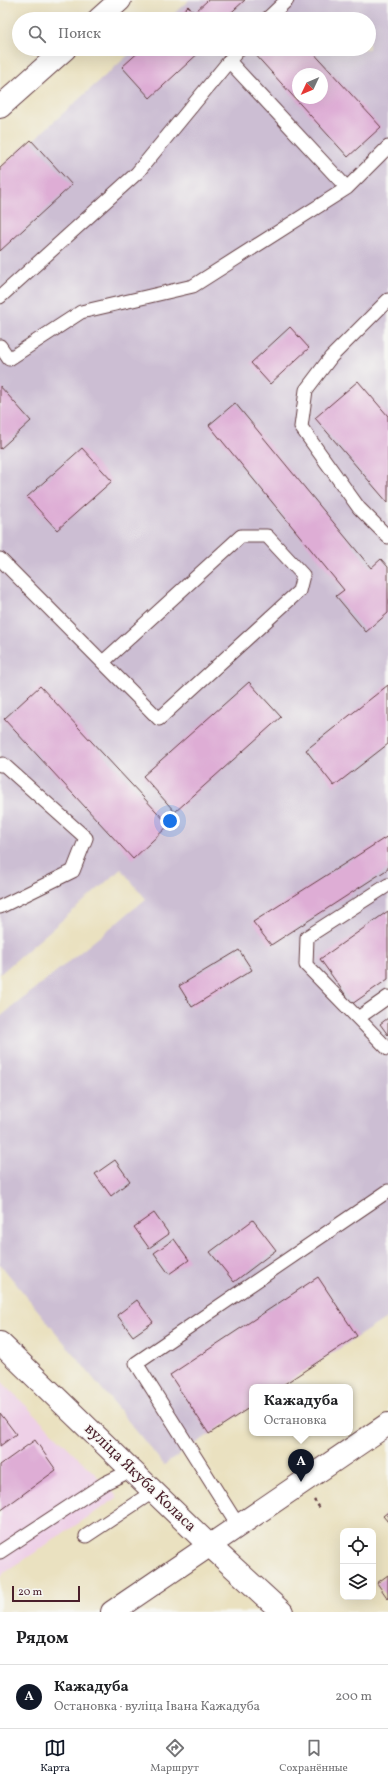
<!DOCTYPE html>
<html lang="ru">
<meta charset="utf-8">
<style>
:root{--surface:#fff;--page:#f2f2f2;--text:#202124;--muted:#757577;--line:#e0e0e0;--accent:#111827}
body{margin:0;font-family:Vollkorn,serif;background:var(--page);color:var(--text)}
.controls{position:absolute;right:12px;bottom:12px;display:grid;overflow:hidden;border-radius:8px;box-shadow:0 4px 16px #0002}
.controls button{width:36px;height:36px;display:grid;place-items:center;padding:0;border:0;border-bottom:1px solid var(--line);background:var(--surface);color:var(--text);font:20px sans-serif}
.compass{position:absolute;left:292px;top:68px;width:36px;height:36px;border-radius:50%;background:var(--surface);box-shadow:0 4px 16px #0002;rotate:226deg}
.scale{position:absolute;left:12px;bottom:10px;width:68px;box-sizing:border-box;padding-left:4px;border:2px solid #4a1f2b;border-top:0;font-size:11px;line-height:14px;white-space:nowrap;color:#4a1f2b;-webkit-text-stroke:3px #f6f6f2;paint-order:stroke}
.you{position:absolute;left:170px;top:821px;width:14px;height:14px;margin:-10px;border:3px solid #fff;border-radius:50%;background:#1a73e8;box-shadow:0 0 0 6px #1a73e833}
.badge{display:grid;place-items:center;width:26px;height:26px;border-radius:50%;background:var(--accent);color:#fff;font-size:13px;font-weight:700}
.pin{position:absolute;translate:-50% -33px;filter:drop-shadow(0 1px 2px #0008)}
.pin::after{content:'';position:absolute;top:21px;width:14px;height:12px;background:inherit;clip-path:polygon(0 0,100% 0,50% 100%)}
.popup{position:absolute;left:249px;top:1384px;width:104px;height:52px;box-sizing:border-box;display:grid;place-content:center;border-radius:8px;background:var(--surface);filter:drop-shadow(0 1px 3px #0005);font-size:13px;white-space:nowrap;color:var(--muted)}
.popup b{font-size:15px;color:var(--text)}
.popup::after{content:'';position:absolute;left:50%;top:100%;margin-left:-8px;border:8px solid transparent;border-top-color:var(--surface)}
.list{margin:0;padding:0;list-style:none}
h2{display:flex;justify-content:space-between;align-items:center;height:52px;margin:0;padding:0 16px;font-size:17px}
h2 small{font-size:13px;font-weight:400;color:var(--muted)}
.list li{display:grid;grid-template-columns:26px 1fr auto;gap:12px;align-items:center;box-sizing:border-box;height:64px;padding:0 16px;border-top:1px solid var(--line)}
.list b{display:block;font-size:15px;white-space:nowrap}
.list p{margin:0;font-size:13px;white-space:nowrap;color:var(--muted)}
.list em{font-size:13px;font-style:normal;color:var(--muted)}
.icon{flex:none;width:22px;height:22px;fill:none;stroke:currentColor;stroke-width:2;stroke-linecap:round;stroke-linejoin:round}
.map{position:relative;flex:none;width:388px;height:1612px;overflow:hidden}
.search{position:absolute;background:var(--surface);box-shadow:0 4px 16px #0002;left:12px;right:12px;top:12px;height:44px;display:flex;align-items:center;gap:10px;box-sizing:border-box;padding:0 14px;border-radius:22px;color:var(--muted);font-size:15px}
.sheet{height:116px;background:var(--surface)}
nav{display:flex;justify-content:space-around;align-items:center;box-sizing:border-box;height:56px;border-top:1px solid var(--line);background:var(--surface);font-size:11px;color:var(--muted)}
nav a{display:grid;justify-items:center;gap:2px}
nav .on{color:var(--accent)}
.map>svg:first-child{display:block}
.built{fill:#eed0e7}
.industrial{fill:#ccbed3;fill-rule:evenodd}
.building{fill:#deadd5;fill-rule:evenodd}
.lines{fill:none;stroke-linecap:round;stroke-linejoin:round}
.service-casing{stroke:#623c41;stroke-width:15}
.minor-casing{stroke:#623c41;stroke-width:24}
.path{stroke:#623c41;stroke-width:2.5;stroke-dasharray:3 3;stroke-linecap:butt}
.service{stroke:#fff;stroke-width:13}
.minor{stroke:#fff;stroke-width:22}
.labels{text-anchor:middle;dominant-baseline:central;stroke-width:3;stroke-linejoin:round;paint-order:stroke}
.street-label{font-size:16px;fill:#4a1f2b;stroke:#f6f6f2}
</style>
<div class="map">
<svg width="388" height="1612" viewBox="0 0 388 1612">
<rect width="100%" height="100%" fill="#f6f6f2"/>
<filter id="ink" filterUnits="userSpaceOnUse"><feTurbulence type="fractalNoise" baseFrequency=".025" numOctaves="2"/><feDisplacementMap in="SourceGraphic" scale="8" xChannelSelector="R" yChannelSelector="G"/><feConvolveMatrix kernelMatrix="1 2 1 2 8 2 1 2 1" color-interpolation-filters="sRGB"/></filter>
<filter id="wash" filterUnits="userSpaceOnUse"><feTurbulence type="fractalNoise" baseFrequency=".012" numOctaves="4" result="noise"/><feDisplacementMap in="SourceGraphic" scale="16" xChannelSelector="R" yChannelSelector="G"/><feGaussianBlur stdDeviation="0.9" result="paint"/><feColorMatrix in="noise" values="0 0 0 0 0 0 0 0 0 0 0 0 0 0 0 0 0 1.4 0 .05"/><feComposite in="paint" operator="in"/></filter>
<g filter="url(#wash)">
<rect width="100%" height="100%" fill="#eae1c0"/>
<path class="built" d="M0,1380L118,1497L0,1576Z"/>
<path class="industrial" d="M189,0H388V1317L280,1387H252V1406L164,1465L0,1264V1017L146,899L121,869L0,974V170L135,49H369V19H168ZM298,74H322V98H298Z"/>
<g id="blocks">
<path class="building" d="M208,0H245L224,19H204L196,11Z
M188,6L200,19H174Z
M142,49H203L150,98L122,67Z
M257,49H310L381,127L348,157L253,52ZM298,74H322V98H298Z
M31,140L72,185L0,251V168Z
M290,327L309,348L270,384L251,363Z
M358,381L388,416V503L315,418Z
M0,386L31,421L0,449Z
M235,403L371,568L381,559L388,567V613L366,632L336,596L344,590L209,425Z
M82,448L112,481L57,530L27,497Z
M249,682L281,717L175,812L143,776Z
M388,685V744L334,786L306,750Z
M40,686L169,825L133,859L4,719Z
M388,836V869L271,945L253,922Z
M388,911V979L352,1004L320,959Z
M239,950L252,970L192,1007L179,986Z
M388,1018V1035L380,1024Z
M115,1160L130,1181L111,1196L95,1174Z
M154,1213L169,1234L149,1248L134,1227Z
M253,1220L276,1250L234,1282L210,1252Z
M174,1239L189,1260L169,1274L154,1253Z
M318,1277L357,1336L280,1387H252V1406L209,1434L170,1375Z
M137,1300L153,1322L133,1336L117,1315Z
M0,1413L16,1434L0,1446Z
M35,1440L56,1470L0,1511V1465Z
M388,1512V1522L383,1516Z
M388,1575V1599L377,1583Z"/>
</g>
</g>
<g filter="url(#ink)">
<use href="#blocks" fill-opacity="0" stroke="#623c41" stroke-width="1"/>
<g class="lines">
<g class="service-casing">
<path id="service" d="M267,19L287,0
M229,61L347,188
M0,297L137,173L239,49
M388,300L331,357L306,390L301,427L359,508L388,537
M0,346L9,359L81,312L193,286L347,188L388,147
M0,559L159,719L299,591L303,575L267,536H241L103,662
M0,765L3,764L86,838L73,871L0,907
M388,885L307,937L306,965L388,1049
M358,1018L388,997
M238,1525L136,1363L388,1191
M86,1536L154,1491
M0,1552L105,1483L132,1470"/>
</g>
<g class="minor-casing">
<path id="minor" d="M99,19L120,0
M0,107L65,49
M0,1343L209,1545L282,1612
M112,1612L388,1424"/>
</g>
<path class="path" d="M314,1500L320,1508"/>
<use href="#service" class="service"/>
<use href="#minor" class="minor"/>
</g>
</g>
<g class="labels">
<g class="street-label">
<text transform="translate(140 1478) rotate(44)">вуліца Якуба Коласа</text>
</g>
</g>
</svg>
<div class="controls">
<button><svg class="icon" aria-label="locate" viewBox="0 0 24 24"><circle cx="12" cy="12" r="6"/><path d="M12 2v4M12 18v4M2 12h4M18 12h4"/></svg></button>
<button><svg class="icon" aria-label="layers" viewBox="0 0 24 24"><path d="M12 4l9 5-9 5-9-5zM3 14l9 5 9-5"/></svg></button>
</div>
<svg class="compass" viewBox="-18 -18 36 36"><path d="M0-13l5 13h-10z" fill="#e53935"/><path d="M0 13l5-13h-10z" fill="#757577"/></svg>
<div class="scale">20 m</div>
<div class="you"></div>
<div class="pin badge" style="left:301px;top:1482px">A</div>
<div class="popup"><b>Кажадуба</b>Остановка</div>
<div class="search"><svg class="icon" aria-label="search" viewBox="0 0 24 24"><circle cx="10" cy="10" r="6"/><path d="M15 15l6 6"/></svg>Поиск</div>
</div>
<section class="sheet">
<h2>Рядом<small></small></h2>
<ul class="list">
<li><span class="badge">A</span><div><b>Кажадуба</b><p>Остановка · вуліца Івана Кажадуба</p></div><em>200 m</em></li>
</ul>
</section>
<nav>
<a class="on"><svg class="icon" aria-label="map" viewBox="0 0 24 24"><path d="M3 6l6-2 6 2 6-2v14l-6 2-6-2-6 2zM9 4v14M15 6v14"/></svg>Карта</a>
<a><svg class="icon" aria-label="directions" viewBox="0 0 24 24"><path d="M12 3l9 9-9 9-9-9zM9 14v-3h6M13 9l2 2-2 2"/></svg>Маршрут</a>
<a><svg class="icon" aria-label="saved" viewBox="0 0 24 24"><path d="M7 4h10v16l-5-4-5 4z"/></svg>Сохранённые</a>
</nav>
